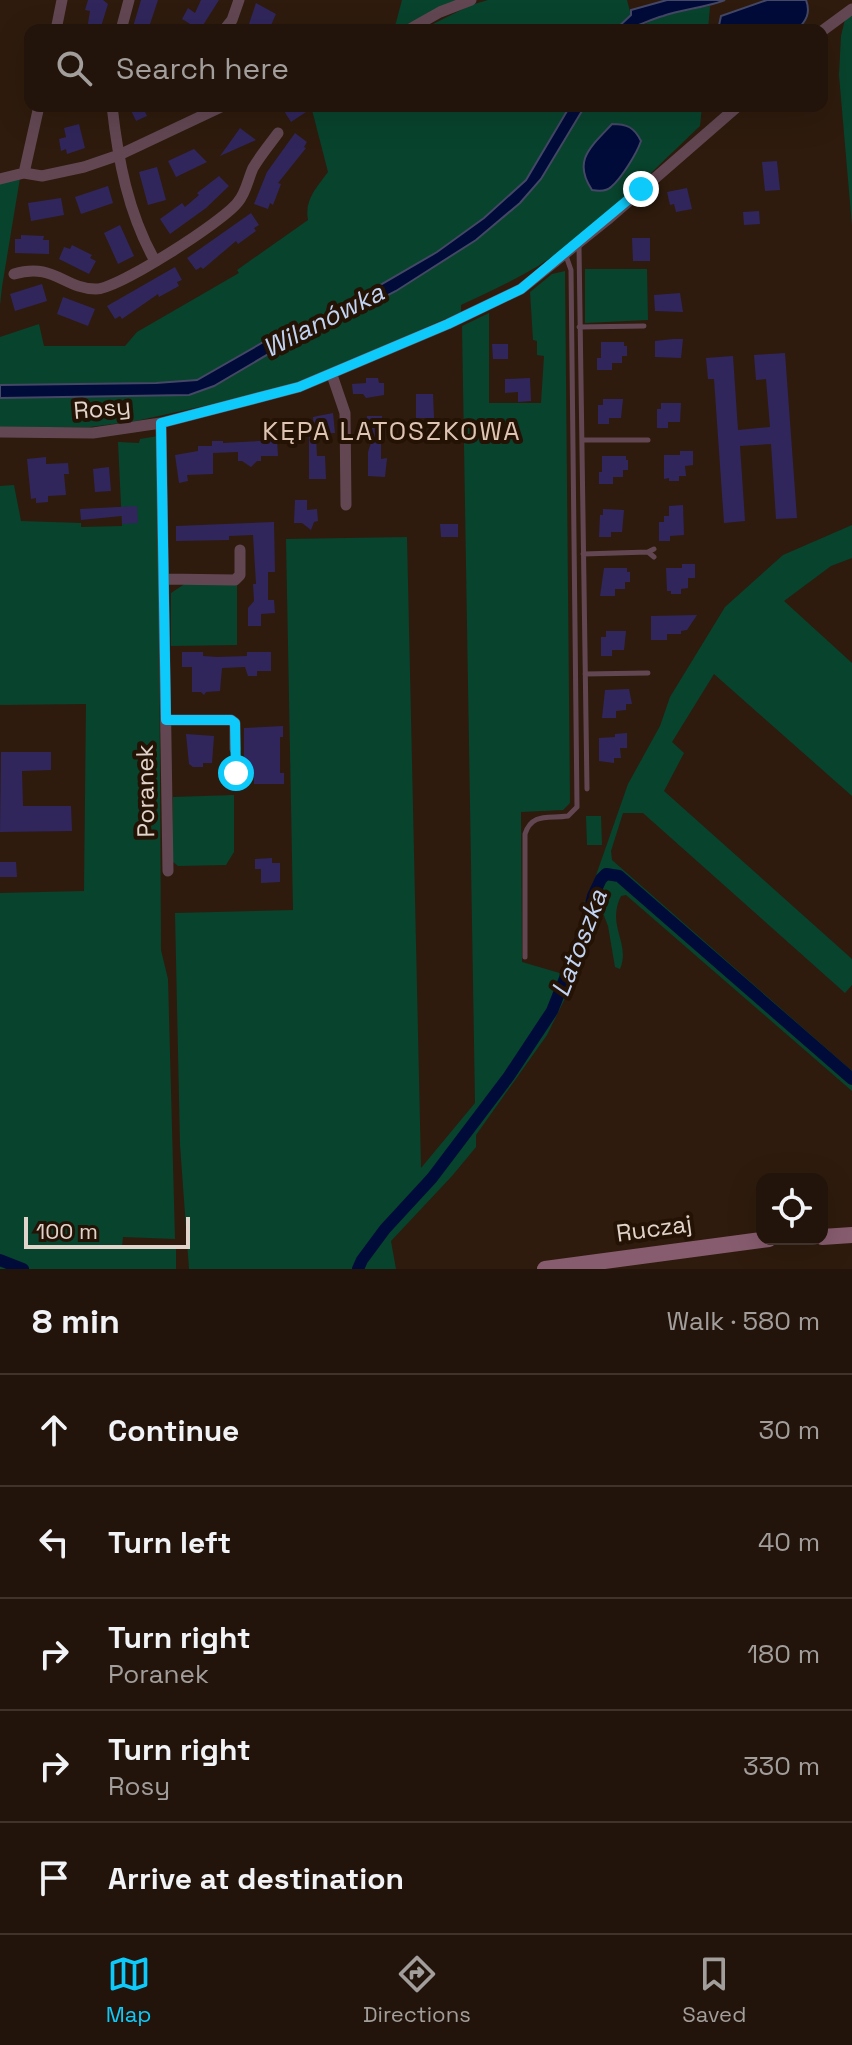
<!DOCTYPE html>
<meta charset="utf-8">
<style>
:root{--surface:#22140a;--page:#2e2118;--text:#f1f3f6;--muted:#a29e9c;--line:#3f332b;--accent:#0ecafa}
body{margin:0;font-family:"Space Grotesk",sans-serif;background:var(--page);color:var(--text)}
.controls{position:absolute;right:24px;bottom:24px;display:grid;overflow:hidden;border-radius:16px;box-shadow:0 8px 32px #0002}
.controls button{width:72px;height:72px;display:grid;place-items:center;padding:0;border:0;border-bottom:2px solid var(--line);background:var(--surface);color:var(--text);font:40px sans-serif}
.scale{position:absolute;left:24px;bottom:20px;width:166px;box-sizing:border-box;padding-left:8px;border:4px solid #e1d4cb;border-top:0;font-size:22px;line-height:28px;white-space:nowrap;color:#e1d4cb;-webkit-text-stroke:6px #241205;paint-order:stroke}
.stop{position:absolute;width:24px;height:24px;margin:-18px;border:6px solid #0ecafa;border-radius:50%;background:#fff}
.stop.end{background:#0ecafa;border-color:#fff;box-shadow:0 2px 8px #0008}
.list{margin:0;padding:0;list-style:none}
h2{display:flex;justify-content:space-between;align-items:center;height:104px;margin:0;padding:0 32px;font-size:34px}
h2 small{font-size:26px;font-weight:400;color:var(--muted)}
.list li{display:grid;grid-template-columns:52px 1fr auto;gap:24px;align-items:center;box-sizing:border-box;height:112px;padding:0 32px;border-top:2px solid var(--line)}
.list b{display:block;font-size:30px;white-space:nowrap}
.list p{margin:0;font-size:26px;white-space:nowrap;color:var(--muted)}
.list em{font-size:26px;font-style:normal;color:var(--muted)}
.icon{flex:none;width:44px;height:44px;fill:none;stroke:currentColor;stroke-width:2;stroke-linecap:round;stroke-linejoin:round}
.map{position:relative;flex:none;width:852px;height:1269px;overflow:hidden}
.search{position:absolute;background:var(--surface);box-shadow:0 8px 32px #0002;left:24px;right:24px;top:24px;height:88px;display:flex;align-items:center;gap:20px;box-sizing:border-box;padding:0 28px;border-radius:16px;color:var(--muted);font-size:30px}
.sheet{height:664px;background:var(--surface)}
nav{display:flex;justify-content:space-around;align-items:center;box-sizing:border-box;height:112px;border-top:2px solid var(--line);background:var(--surface);font-size:22px;color:var(--muted)}
nav a{display:grid;justify-items:center;gap:4px}
nav .on{color:var(--accent)}
.map>svg:first-child{display:block}
.green{fill:#08432d}
.water{fill:#000b39;stroke:#444765;stroke-width:2}
.lines{fill:none;stroke-linecap:round;stroke-linejoin:round}
.canal{stroke:#000b39;stroke-width:12}
.building{fill:#30265b}
.lane{stroke:#624752;stroke-width:5}
.street{stroke:#624752;stroke-width:11}
.secondary{stroke:#875c6f;stroke-width:16}
.route{stroke:#0ecafa;stroke-width:10}
.labels{text-anchor:middle;dominant-baseline:central;stroke-width:8;stroke-linejoin:round;paint-order:stroke}
.street-label{font-size:24px;fill:#e1d4cb;stroke:#241205}
.water-label{font-size:26px;font-style:italic;fill:#c1d4f4;stroke:#241205}
.neighbourhood-label{font-size:26px;letter-spacing:2px;fill:#dec4b2;stroke:#241205}
</style>
<div class="map">
<svg width="852" height="1269" viewBox="0 0 852 1269">
<rect width="100%" height="100%" fill="#2e1b0d"/>
<path class="green" d="M402,0H461L394,30Z
M488,0H627L631,15L614,30H421L471,5Z
M710,6L708,30H632L664,15Z
M852,14V226L839,75L841,36L845,19Z
M311,106H570L526,180L484,218L437,252L337,310L267,340L197,380L156,383L0,385V337L39,324L44,346H125L137,332L239,273L237,270L308,220C304,200 317,187 328,172Z
M585,106H702L700,126C649,174 598,228 538,266C513,281 487,293 461,305V312L305,381L258,394L136,421L90,427H0V398L189,395L224,381L289,342L363,309L396,291L476,240L520,203L541,179Z
M20,178L2,287L0,305V183Z
M585,269H647L648,320L585,323Z
M565,271L570,803L563,810L521,812L522,962L563,974L583,916V902L587,901L628,784L660,726L670,697L725,607L783,555L852,525V558L831,566L784,601L852,663V796L714,674L672,742L684,753L664,791L852,959V985L845,993L643,813H623L611,851L612,860L852,1071V1091L626,895L621,896C606,926 631,943 620,969L615,967L608,926L601,908L583,962L547,1035L476,1135V1147L452,1176L391,1241L396,1269H189L180,1145L175,913L293,910L286,539L407,537L421,1168L475,1103L462,326L489,313V403H541L544,356L537,355V341L533,340L530,292L552,274Z
M158,436L161,950L168,979L175,1239L123,1237L122,1247L176,1248V1269H0V893L84,891L86,704L0,705V486L14,485L21,521L81,523V527L122,526L118,442L139,443L140,439Z
M186,583L237,584V645L171,646V593Z
M234,795V852L226,865L178,866L173,862V797Z
M586,816H601L602,845H587Z"/>
<path class="water" d="M667,0H725C705,8 683,9 663,16C645,21 633,30 615,30L631,15V10Z
M767,0H806C811,13 806,21 797,30H718L721,16Z
M570,106H585L541,179L520,203L476,240L396,291L335,323L289,342L214,386L189,395L0,398V385L156,383L197,380L267,340L337,310L437,252L484,218L526,180Z
M612,124C627,124 634,127 641,141C637,153 621,179 611,187C606,192 598,191 592,190C572,160 591,147 612,124Z"/>
<g class="lines">
<path class="canal" d="M0,1260L23,1269
M358,1269L362,1260L385,1229L432,1178L509,1076L552,1011L585,928L593,896L601,879L606,874L619,876L852,1079"/>
</g>
<path class="building" d="M88,0H103L108,4L100,30H87L90,11L85,10Z
M141,0H158L148,30H132Z
M201,0H219L200,30L182,19L188,8L195,13Z
M256,3L276,14L269,30H247Z
M129,106H155L145,112L147,116L136,121Z
M281,106H302L306,112L291,122Z
M79,124L85,148L67,154L66,149L61,151L59,139L66,137L64,128Z
M240,128L256,140L220,156L233,138Z
M295,133L307,142L304,147L306,148L278,183L281,184L273,205L270,203L268,209L254,204L267,172Z
M194,149L207,162L176,177L168,161Z
M777,161L780,190L765,191L762,162Z
M157,167L166,200L148,205L139,172Z
M219,176L229,186L206,208L170,234L160,219L182,203L185,207L199,195L197,193Z
M108,186L113,203L81,214L75,197Z
M687,188L692,209L676,212L674,204L670,205L667,192Z
M61,198L64,215L31,221L28,203Z
M759,211L760,224L744,225L743,212Z
M251,213L259,225L254,228L256,231L238,244L236,241L203,269L201,267L196,270L187,258Z
M120,225L134,256L118,264L104,233Z
M21,235L44,236L43,240H49V254L15,253V239H21Z
M632,238H650V261H633Z
M72,245L92,255L90,258L96,261L89,274L59,259L64,247L70,249Z
M175,267L182,280L177,282L179,286L159,297L158,294L122,319L120,316L115,319L107,306Z
M42,284L47,301L15,311L10,294Z
M680,293L683,312L655,311L654,295Z
M63,297L95,309L88,326L57,314Z
M673,339H683L681,358L655,357V341Z
M601,342H624V346H627V356H622V363H612V370H597V358H601Z
M492,344H508V359H493Z
M785,353L797,518L776,519L771,444L740,446L745,521L724,523L714,379H708L706,358L733,356L738,430L770,427L766,379L756,380L754,355Z
M366,378H378L379,383H384V395L366,398L363,394H353L352,384L366,383Z
M530,378L531,401L518,402V392L505,393V379Z
M416,394H433L434,418H416Z
M603,399H623L621,418H609V424H598V405H603Z
M661,403H681L680,422H668V428H657V409H661Z
M333,413L335,433L314,434L313,417Z
M367,416H382V425H385V434H382L381,440V459L387,458L385,477L368,476V452L372,440H367Z
M316,436L317,456H325L326,479H309V437Z
M277,440L278,456H261V461H257L251,467L242,461H238V452L213,453V474L187,475L188,481L179,483L175,455L198,451V446H212V441H223V443Z
M680,451H693V465L685,466L686,476H679V481H669V478L664,479V455H680Z
M602,456H626V460H628V470H623V477H613V484H599V472H602Z
M46,457V464L68,463L69,474H64L66,495L48,496V502L36,503V498L31,499L27,459Z
M109,467L111,491L95,492L93,469Z
M295,500H307V510L317,509L318,521L314,522L311,530L302,523H294Z
M683,505L684,535L670,536V541H659V522H664V516H669V506Z
M137,506L138,523L122,524V516L81,520L80,509Z
M603,509L624,510L622,532H611V537H599L600,515H603Z
M274,522L275,572H268V600H274L275,613L261,614V626H248V608L254,601L253,584H256L253,535L229,536V540L176,541V526Z
M440,524H458V537H441Z
M682,564H695V578H688V588L681,589V594H671V591H667L666,568H682Z
M604,568H627V572H630V582H625V589H615V596H600Z
M697,615L687,630L681,631V634H667V640H651V616Z
M606,631H626L624,650H612V656H601V637H606Z
M182,652H203V656L217,657L247,656V652H271V671H257V676H248L245,667L222,668L220,691L206,692L204,695L201,692H192V667H182Z
M629,689L632,704H626V710L616,711V718H602L605,690Z
M283,726V737H280V773H284V784H254V771L244,768V728Z
M627,733V748H620L621,758H614V763L599,761V738L615,737V734Z
M186,734L214,736L212,763H203V767H193L189,764Z
M1,752H51V770L22,771L23,806H71L72,831L0,832Z
M272,858V863H280V882L261,883V869H255V859Z
M0,862H16L17,877H0Z"/>
<g class="lines">
<path class="lane" d="M579,246L587,789
M579,327L644,326
M582,440H648
M648,552L654,557
M583,554L648,552L654,549
M585,674L648,673
M235,750L236,773
M525,957V834C532,812 549,819 568,816L577,807L571,270L565,253"/>
<path class="street" d="M56,30L62,0
M121,30L129,0
M224,30L232,20L239,0
M408,30L440,12L471,0
M822,31L852,9
M112,106C118,160 128,213 155,261
M24,173L39,106
M0,179L24,173L42,176L84,167L119,155L223,106
M14,274C54,262 64,289 96,289C118,289 224,221 238,202C246,193 248,179 253,168C260,156 270,144 278,133
M332,375L345,413L346,505
M161,423L168,871
M0,432L93,433L161,423L299,387L448,324L521,289L607,220L738,106
M165,579L235,580L240,575V550
M166,720H231L235,723V749"/>
<path class="secondary" d="M822,1237L852,1235
M545,1269L769,1239"/>
</g>
<g class="lines">
<path class="route" d="M236,773L235,723L231,720H166L161,423L299,387L448,324L521,289L641,189"/>
</g>
<g class="labels">
<g class="street-label">
<text transform="translate(102 408) rotate(-5)">Rosy</text>
<text transform="translate(145 791) rotate(-91)">Poranek</text>
<text transform="translate(654 1228) rotate(-8)">Ruczaj</text>
</g>
<g class="water-label">
<text transform="translate(323 320) rotate(-27)">Wilanówka</text>
<text transform="translate(579 943) rotate(-69)">Latoszka</text>
</g>
<g class="neighbourhood-label">
<text x="392" y="431">KĘPA LATOSZKOWA</text>
</g>
</g>
</svg>
<div class="controls">
<button><svg class="icon" aria-label="locate" viewBox="0 0 24 24"><circle cx="12" cy="12" r="6"/><path d="M12 2v4M12 18v4M2 12h4M18 12h4"/></svg></button>
</div>
<div class="scale">100 m</div>
<div class="stop" style="left:236px;top:773px"></div>
<div class="stop end" style="left:641px;top:189px"></div>
<div class="search"><svg class="icon" aria-label="search" viewBox="0 0 24 24"><circle cx="10" cy="10" r="6"/><path d="M15 15l6 6"/></svg>Search here</div>
</div>
<section class="sheet">
<h2>8 min<small>Walk · 580 m</small></h2>
<ul class="list">
<li><svg class="icon" aria-label="ahead" viewBox="0 0 24 24"><path d="M12 20V5M6 11l6-6 6 6"/></svg><div><b>Continue</b></div><em>30 m</em></li>
<li><svg class="icon" aria-label="left" viewBox="0 0 24 24"><path d="M17 20v-9H6M10 6l-5 5 5 5"/></svg><div><b>Turn left</b></div><em>40 m</em></li>
<li><svg class="icon" aria-label="right" viewBox="0 0 24 24"><path d="M7 20v-9h11M14 6l5 5-5 5"/></svg><div><b>Turn right</b><p>Poranek</p></div><em>180 m</em></li>
<li><svg class="icon" aria-label="right" viewBox="0 0 24 24"><path d="M7 20v-9h11M14 6l5 5-5 5"/></svg><div><b>Turn right</b><p>Rosy</p></div><em>330 m</em></li>
<li><svg class="icon" aria-label="arrive" viewBox="0 0 24 24"><path d="M6 21V4h12l-3 4 3 4H6"/></svg><div><b>Arrive at destination</b></div></li>
</ul>
</section>
<nav>
<a class="on"><svg class="icon" aria-label="map" viewBox="0 0 24 24"><path d="M3 6l6-2 6 2 6-2v14l-6 2-6-2-6 2zM9 4v14M15 6v14"/></svg>Map</a>
<a><svg class="icon" aria-label="directions" viewBox="0 0 24 24"><path d="M12 3l9 9-9 9-9-9zM9 14v-3h6M13 9l2 2-2 2"/></svg>Directions</a>
<a><svg class="icon" aria-label="saved" viewBox="0 0 24 24"><path d="M7 4h10v16l-5-4-5 4z"/></svg>Saved</a>
</nav>
